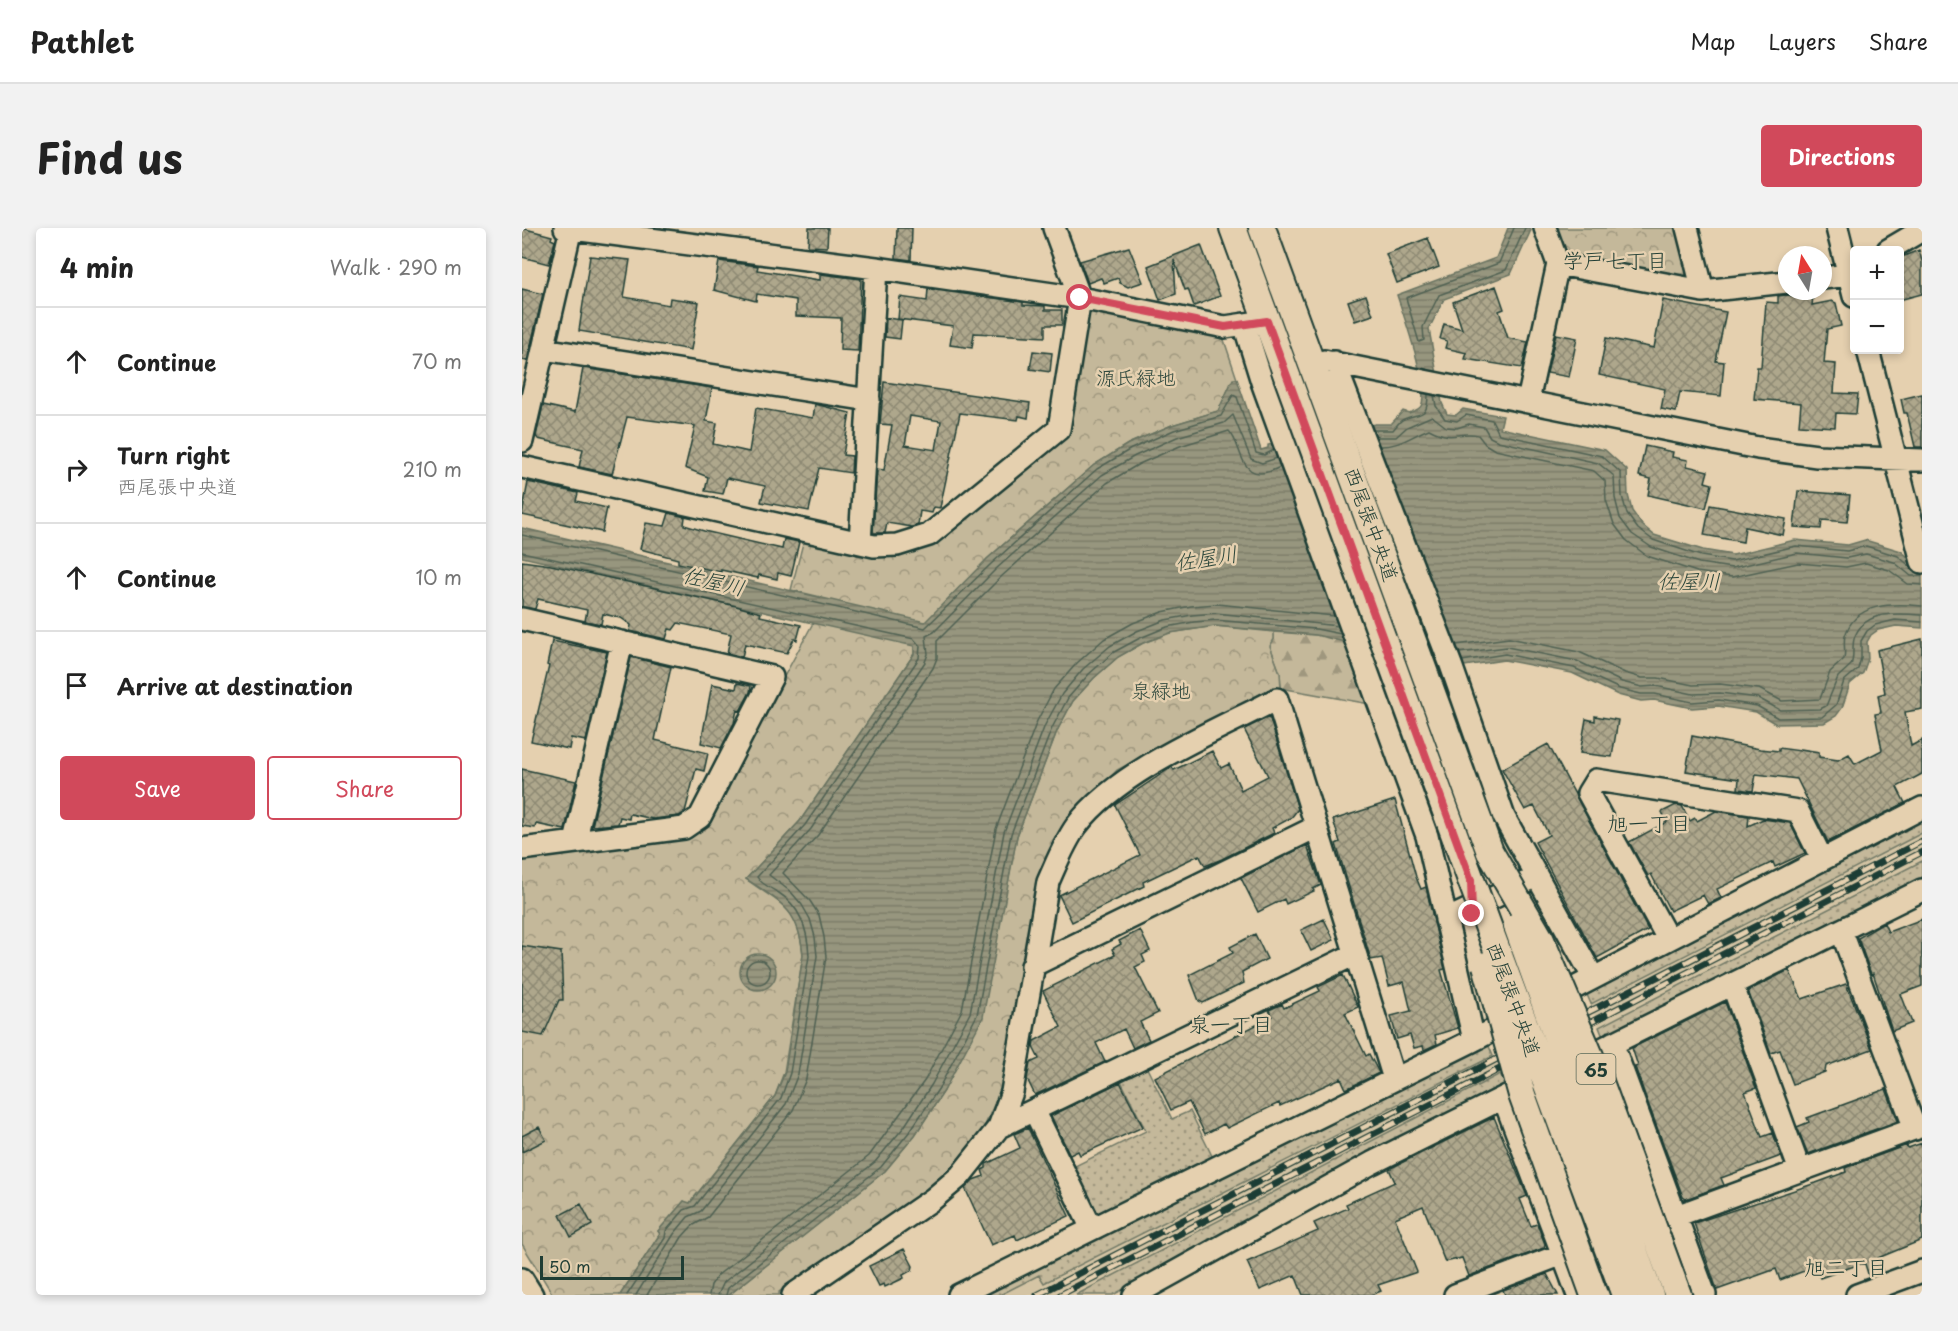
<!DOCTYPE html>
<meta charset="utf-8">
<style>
:root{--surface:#fff;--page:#f2f2f2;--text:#222;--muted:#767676;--line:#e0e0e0;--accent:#d1495b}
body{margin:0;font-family:"Playpen Sans","Klee One",sans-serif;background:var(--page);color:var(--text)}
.controls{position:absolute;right:18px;top:18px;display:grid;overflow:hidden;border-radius:6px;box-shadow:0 3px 9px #0003}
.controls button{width:54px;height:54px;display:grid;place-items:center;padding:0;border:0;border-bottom:2px solid var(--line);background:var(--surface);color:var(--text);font:30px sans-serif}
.compass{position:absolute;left:1256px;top:18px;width:54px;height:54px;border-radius:50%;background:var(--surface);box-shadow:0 3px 9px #0003;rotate:349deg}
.scale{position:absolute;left:18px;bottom:15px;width:144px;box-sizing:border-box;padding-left:6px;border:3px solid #1f3d34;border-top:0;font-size:16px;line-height:21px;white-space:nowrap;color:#1f3d34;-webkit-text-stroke:4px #e5d0af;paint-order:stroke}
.stop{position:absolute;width:18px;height:18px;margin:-14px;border:4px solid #d1495b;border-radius:50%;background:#fff}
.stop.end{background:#d1495b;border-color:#fff;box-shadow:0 2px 6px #0008}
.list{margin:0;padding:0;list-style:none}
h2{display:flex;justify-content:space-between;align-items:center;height:78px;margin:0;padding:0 24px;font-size:26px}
h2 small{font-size:20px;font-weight:400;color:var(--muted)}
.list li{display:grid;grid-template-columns:39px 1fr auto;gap:18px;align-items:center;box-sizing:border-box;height:108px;padding:0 24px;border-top:2px solid var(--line)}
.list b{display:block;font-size:22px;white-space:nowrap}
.list p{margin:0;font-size:20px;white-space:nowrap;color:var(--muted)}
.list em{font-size:20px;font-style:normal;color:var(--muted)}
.actions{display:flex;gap:12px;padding:18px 24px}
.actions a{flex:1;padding:14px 0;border:2px solid var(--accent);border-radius:6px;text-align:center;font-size:21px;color:var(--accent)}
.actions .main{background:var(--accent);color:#fff}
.icon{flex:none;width:33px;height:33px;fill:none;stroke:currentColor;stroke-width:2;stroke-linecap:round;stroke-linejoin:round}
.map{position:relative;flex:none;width:1400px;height:1067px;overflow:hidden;border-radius:6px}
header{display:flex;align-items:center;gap:36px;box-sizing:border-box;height:84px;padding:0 30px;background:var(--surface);border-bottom:2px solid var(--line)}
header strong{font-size:28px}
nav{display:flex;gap:33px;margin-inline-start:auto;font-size:21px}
.intro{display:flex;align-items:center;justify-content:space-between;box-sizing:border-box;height:144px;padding:0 36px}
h1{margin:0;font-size:42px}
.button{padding:15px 27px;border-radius:6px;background:var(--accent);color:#fff;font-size:21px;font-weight:700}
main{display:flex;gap:36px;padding:0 36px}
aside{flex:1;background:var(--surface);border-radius:6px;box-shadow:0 3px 9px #0003}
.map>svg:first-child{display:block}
.built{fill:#d4c4a4}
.grass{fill:url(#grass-dots);stroke:#727a67;stroke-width:1.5}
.forest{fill:url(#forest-firs);stroke:#727a67;stroke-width:1.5}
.park{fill:url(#park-crowns);stroke:#727a67;stroke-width:1.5}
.water{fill:url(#water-rules);stroke:#677260;stroke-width:1.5}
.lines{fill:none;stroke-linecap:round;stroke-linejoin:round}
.shore{stroke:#4f6152;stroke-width:1.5}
.stream{stroke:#677260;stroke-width:6}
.building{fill:url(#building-cross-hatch);stroke:#1f3d34;stroke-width:1.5;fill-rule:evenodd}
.minor-casing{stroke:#1f3d34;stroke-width:26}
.major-casing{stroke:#1f3d34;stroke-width:30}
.minor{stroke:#e5d0af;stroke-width:21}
.major{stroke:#e5d0af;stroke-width:26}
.rail-casing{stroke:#1f3d34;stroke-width:7}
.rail{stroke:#e5d0af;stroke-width:4.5;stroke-dasharray:14;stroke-linecap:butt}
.major-bridge-casing{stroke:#1f3d34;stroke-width:30;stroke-linecap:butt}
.major-bridge{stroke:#e5d0af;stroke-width:26}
.route{stroke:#d1495b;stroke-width:8}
.labels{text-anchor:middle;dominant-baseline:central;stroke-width:5;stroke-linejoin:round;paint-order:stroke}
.shield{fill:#e5d0af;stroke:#5a6959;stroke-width:1.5}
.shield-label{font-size:18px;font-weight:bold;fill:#1f3d34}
.park-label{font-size:20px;fill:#30493e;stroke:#e5d0af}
.street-label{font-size:20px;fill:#1f3d34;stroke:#e5d0af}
.neighbourhood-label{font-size:21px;fill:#1f3d34;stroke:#e5d0af}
.water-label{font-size:21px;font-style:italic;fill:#2b463b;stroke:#e5d0af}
</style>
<header>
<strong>Pathlet</strong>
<nav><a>Map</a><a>Layers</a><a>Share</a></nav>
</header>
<div class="intro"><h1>Find us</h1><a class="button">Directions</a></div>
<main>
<aside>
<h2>4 min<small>Walk · 290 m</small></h2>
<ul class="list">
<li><svg class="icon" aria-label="ahead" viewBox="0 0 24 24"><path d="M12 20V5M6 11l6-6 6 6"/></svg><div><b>Continue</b></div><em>70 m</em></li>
<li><svg class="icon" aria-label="right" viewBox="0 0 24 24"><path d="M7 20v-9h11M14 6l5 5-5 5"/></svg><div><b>Turn right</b><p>西尾張中央道</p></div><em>210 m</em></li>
<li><svg class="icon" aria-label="ahead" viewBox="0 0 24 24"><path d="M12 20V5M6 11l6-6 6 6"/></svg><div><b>Continue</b></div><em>10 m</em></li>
<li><svg class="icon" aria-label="arrive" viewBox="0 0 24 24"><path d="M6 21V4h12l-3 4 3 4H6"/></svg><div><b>Arrive at destination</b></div></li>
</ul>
<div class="actions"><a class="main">Save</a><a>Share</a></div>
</aside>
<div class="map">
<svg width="1400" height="1067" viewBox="0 0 1400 1067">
<defs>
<pattern id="grass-dots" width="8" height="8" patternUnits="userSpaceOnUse" patternTransform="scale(1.5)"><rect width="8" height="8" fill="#c4b89a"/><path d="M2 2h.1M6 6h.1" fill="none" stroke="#9f977e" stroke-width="1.8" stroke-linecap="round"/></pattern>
<pattern id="forest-firs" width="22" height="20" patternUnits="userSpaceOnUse" patternTransform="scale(1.5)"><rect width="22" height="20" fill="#c4b89a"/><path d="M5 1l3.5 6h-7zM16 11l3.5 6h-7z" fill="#9f977e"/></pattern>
<pattern id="park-crowns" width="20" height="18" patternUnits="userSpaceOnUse" patternTransform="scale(1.5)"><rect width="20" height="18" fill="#c4b89a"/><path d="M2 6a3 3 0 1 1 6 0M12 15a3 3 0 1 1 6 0" fill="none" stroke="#9f977e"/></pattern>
<pattern id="water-rules" width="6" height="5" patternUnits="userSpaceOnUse" patternTransform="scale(1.5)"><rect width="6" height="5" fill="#97967e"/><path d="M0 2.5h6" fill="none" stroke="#7b7c68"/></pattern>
<pattern id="building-cross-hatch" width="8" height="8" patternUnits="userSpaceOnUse" patternTransform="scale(1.5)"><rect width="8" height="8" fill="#aea78c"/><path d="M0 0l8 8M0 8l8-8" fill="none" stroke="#8d8973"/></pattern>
</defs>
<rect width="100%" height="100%" fill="#e5d0af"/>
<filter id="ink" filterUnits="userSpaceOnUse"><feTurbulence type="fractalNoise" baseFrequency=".0167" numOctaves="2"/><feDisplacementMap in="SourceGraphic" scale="12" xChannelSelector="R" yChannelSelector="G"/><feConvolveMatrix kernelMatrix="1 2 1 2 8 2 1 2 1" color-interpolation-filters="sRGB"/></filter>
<g filter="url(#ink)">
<path class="built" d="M1400,588V652L1081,809L1063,762Z
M966,816L983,856L881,908L591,1067H460Z"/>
<path class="grass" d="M1400,588V605L1069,776L1063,762Z
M1400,633V652L1081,809L1077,799Z
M966,816L971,828L522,1055L517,1047L478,1067H460Z
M625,840L650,891L668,883L693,934L577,988L572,986L549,940L624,903L599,853Z
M978,846L983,856L881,908L591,1067H554Z"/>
<path class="forest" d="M752,404L794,407L825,413L848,476L759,460L758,445L748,418L752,411Z"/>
<path class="park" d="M1032,0H1157L1170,47L1163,53L1049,29L1039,21Z
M571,80L701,109L715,151L711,152L696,183L650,197L606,216L572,237L465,331L392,417V426L278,593L224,651C259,678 276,676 281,727L262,844L253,868L167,976L162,973L136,1003L138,1006L98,1067H31L0,1016V631L184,593L291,395L299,369L269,362L282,311L376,326L545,204L564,87Z
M693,398L752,404V411L748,418L758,445L759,460L748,461L595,542L549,590L489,828L476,868L459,906L430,944L403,968L257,1064V1067H207L363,943L393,907L422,863L483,669L495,608L535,503L551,473L572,450L596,429L621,415L647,405Z"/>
<path class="water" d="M986,0H1008L1009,2L989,46L922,71L907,101L920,175L925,186L934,187L941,181L981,188L978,200L1083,222L1105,242L1106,267L1110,283L1120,297L1132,307L1181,322L1211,327L1273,312L1326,317L1343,312L1379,323L1389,332L1400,334V400L1374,398L1356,402L1349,407L1345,414L1346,431L1341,445L1328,456L1320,480L1314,488L1302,495L1254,496L1234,484L1196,478L1170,480L1132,472L1119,473L1096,467L1050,445L982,432L929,440L794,407L693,398L648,405L621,415L596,429L572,450L551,473L535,503L495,608L461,789L422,863L393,907L363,943L207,1067H98L138,1006L136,1003L162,973L168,975L253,868L263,844L281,727C277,682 259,674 224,651L278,593L392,426V418L0,329V300L403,394L465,331L572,237L606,216L650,197L696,183L711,151H715L739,222L746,220V217L853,196H869L881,183L887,185C891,183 897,182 899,178C908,161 881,86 875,67L974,30Z
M218 744a18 18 0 1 1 36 0a18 18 0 1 1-36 0Z"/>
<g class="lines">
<path class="shore" d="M992,0L977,35L884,70L897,114L902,112L901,99L917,67L984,42L1003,0
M912,167L914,178L923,191L935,193L944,187L970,192L977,206L1080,228L1099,245L1100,268L1105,286L1116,301L1131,312L1179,328L1210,333L1274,318L1325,323L1344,318L1376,328L1390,340
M851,202H871C874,199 878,192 882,191C898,184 906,191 906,166
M854,209H874L885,199L910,188L924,199L935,200L947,196L962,199L968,209L976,213L1076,235L1092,248L1093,270L1098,290L1110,306L1129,319L1177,335L1210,340L1275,325L1325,330L1344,326L1372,334L1389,348H1400
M857,218C877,219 889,208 907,201C933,215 936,202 956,207L963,216L973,222L1072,243L1083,253L1084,272L1092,296L1104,312L1125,328L1175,344L1210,349L1276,335L1324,339L1344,335L1367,342L1386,356L1400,357
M0,307L403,400L469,336L575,241L609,221L652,202L699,188L711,167L715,169L734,225L742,227L752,222
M0,324L392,411L398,418L397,430L283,597L235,649C239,656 250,661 257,665C279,679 286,703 287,728L268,845L259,870L173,978L162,982L144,1003L143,1010L105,1067
M934,417L987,410L1057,424L1103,445L1120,450H1136L1171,457L1198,456L1237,461L1260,473L1298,471L1308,444L1322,431C1324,424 1321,415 1323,408C1333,374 1372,375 1400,378
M937,425L985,419L1055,433L1100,454L1120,459L1134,458L1171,466L1198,465L1236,470L1258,482L1298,481L1304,478L1316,449L1329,437C1333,427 1329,417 1333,408C1344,382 1376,385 1400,387
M940,433L983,426L1052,440L1098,461L1119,466H1133L1170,474L1197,472L1235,478L1256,490L1300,489L1314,477L1322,453L1336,441L1339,430V413L1345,403L1353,397L1373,392L1400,394
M224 744a12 12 0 1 1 24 0a12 12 0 1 1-24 0Z
M114,1067L152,1006L166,989L179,983L264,876L276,846L295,728L293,709L288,691L280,677L269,664L247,647L289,601L403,434L406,426L404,408L412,404L474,341L580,247L613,228L655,209L702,195L711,187L729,231L740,235L755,230
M125,1067L160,1009L170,998L186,989L271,882L284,851L304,729L302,709L297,687L288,673L261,645L296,607L411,440L415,430V413L480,348L585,255L617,236L658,218L707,203C722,218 716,261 758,239
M187,1067L189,1057L196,1047L347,928L403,852L440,782L474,601L515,493L532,461L555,435L582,411L611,395L640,384L669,378L695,376L812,388
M196,1067L202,1054L353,934L382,899L410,856L448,785L482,604L523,497L540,466L561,441L588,418L615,403L643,392L670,387L694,385L816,398
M204,1067L206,1060L359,939L388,903L417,860L455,787L489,606L530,500L546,470L567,446L592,424L618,410L645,399L672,394L693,392L794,401L819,406"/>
<path class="stream" d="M1040,1053L1045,1067"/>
</g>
<path class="building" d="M0,0L30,8L29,11L33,13L27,36L0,29Z
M287,0H306L305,19L286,18Z
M375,0H390L389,32L374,30Z
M906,10L917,39L875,55L864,26Z
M679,17L698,68L672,78L666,61L663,62L652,32L654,66L638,72L626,38Z
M607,19L621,54L606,59L598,55L596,50L582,55L579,50L566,55L558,33Z
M1397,22L1400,33V66L1377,72V30Z
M68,28L108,32L102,69L147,77L148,70L177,74L169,122L57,103Z
M197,33L236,38L235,42L298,52V46L339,51L336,123L318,122L319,90L274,88V72L235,66L234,73L192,62Z
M974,58L982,81L977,83L986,110L1006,114L1000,140L943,131L945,125L923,120L925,113L918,111L922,96L940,101L931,74Z
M0,61L21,66L5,133L0,132Z
M406,61L501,74V77L523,78V82H540V97H523V109L452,105L450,120L428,117L431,98L376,91L378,69L405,73Z
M844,67L851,87L833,93L826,73Z
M1264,67L1291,69L1290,77L1310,73L1314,75L1319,98L1305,101L1302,135L1314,136L1312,165L1336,166L1334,186L1314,185L1313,199L1277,197L1279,175L1232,171L1235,139H1239L1244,74L1256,75V68Z
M1141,72L1204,84L1194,133L1202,134L1199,168L1158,164L1154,184L1139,181L1143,161L1077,147L1084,110L1132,120Z
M364,90L380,92L378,111L363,109Z
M1034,106L1055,110L1047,149L1025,145Z
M511,123L530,125L528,144L508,141Z
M61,140L190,160L184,193L195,195L191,216L227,224L234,180L291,190L293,176L328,185L321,227L330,228L329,245L297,240L287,283L239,274L243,258L205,250L201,266L183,263L186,249L163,240L173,198L105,189L90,246L57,239L61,221L16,211L14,208L21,177L53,184Z
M362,154L508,175L506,190L497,188L496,192L438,185L418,280L412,279L410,285L398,283L396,297L390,299L365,295L363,305H351L355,241L362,242L370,197L358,196ZM388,188L419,193L414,222L383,217Z
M1400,166V219H1393L1385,185H1382L1379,171Z
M1123,218L1151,224L1150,229L1166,232L1165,238L1186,243L1183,254L1190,256L1184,280L1126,267L1129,251L1117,248Z
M6,254L56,265L54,273L85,280L80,304L0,287Z
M1276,263L1328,267L1325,294L1300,292L1299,301L1272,299Z
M1188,277L1264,291L1261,307L1223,299L1221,314L1182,307Z
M147,285L163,289L162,297L182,303L260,321L262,311L277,314L269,348L256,345L255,351L237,347L236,350L199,342V344L156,335V331L118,321L124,295L143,298Z
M0,333L29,337L214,378L239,385L238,388L279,397L275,412L272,411L265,425L223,416L220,429L205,425L209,406L156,395L151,402L147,401L144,411L108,403L109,397L99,390L81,386L79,396L63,393L65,382L16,371L13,381L0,379Z
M1400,411V481L1383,484L1389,518L1400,512V546L1375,559L1383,575L1306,614L1275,551L1234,546L1231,563L1216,561L1217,551L1164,543L1170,508L1238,521L1257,523V520L1278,523V521L1297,524V529L1316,532L1327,526L1333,536L1360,522L1353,486L1359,485L1356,467L1363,465L1355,422Z
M30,413L85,424L64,513L49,510L47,521L9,513L27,438L25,437Z
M109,429L149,439L133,512L186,525L182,543L174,541L163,584L157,588L131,591L108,586L107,591L98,589L96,596L70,598Z
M215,455L229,458L228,464L218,483L215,482L212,495L199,520L179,515L190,456L214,461Z
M1073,488L1096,492L1090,529L1058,525L1064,491L1073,493Z
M745,490L748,491L776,581L769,590L750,600L752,605L700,631L683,638L677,627L621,654L622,658L550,694L537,667L618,627L593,577L650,539L652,542L690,523L699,540L707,536L719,562L746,548L722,501Z
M1026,516L1126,702L1075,730L1013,614L1027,607L1012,578L1003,582L980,541Z
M0,541L54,553L43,602L14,596L13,600L0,598Z
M873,572L894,649L899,661L904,659L923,741L919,742L936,800L913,807L915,816L902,822L901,818L892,820L888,807L875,811L869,788L889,783L882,754L867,758L860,730L849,732L814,616L818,614L811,592Z
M1154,577L1160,578L1168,593L1173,590L1175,593L1194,583L1227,588L1226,598L1241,591L1268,595L1283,625L1253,639L1251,634L1195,661L1199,670L1186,676L1181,667L1148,683L1129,646L1126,648L1107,614L1145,594L1140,584Z
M785,617L799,657L791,661L792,663L764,676L762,671L736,684L719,650Z
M802,691L812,712L789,723L779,702Z
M1400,691V758L1379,766L1390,795L1370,803L1351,745L1349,746L1336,710L1362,695L1366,704Z
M618,702L628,723L620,727L623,734L613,739L636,785L618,794L627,812L611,820L602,801L574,815L583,834L513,867L505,851L508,835L517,831L511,819L512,813L539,799L521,763L593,727L590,721L599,716L597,713Z
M733,706L745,731L720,744L722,755L681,775L677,773L667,747L711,725L708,719Z
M0,718L39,724L41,772H37L21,808L0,804Z
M1267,742L1280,771L1324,756L1350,821L1304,838L1303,844L1271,856L1258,822L1249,825L1226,763Z
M821,747L836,779L823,785L844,828L847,826L857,845L824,861L819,850L758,878L757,875L705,900L702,896L683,906L667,874L649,882L633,849L750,789L747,782L760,776L762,780L798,763L796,759Z
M1203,774L1234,860L1223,864L1240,909L1251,905L1259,928L1199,950L1202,957L1164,971L1161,969L1123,867L1113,839L1116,838L1110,820Z
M598,854L621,899L558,927L556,923L548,927L529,888Z
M1364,861L1376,893L1286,926L1275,899L1287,894L1285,890Z
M972,889L1005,968L998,971L1009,998L1015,996L1023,1016L1022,1020L947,1048L940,1030L923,1034L901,978L873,990L895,1044L856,1057L859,1063L849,1067H781L773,1047L738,1062L725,1034L796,1003L792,995L826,980L824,976L873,954L867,941Z
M17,899L24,912L0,924V908Z
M506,900L547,988L495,1012L493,1007L469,1017L443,960L451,952L462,948L460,942L464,940V936L498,920L492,906Z
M1400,915V1012L1356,1030L1361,1044L1347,1049L1343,1036H1338L1298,1050L1295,1042L1283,1046L1282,1043L1258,1052L1254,1041L1195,1062L1172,995L1294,955L1324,944L1323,940L1385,917L1386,920Z
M59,976L70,997L49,1009L38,987Z
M382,1021L391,1038L390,1042L381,1047L382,1050L363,1059L362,1056L357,1058L347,1038Z
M1025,1046L1036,1067H983L981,1062Z"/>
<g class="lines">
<g class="minor-casing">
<path id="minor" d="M43,0L354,40L558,70L703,99L737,94
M1165,0L1181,63
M1315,0L1332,68
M1366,22L1400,2
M1036,36L1181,63L1265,54
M1301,50L1327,47L1332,43
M722,96L740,154L905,608L952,812
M21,121L347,172
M1346,122L1400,334
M802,133L1236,220L1295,228L1400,232
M812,134L929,437L982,589L1071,749
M1006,173L1036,36L1023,0
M0,213L49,0
M0,239L352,318L375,317L407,307L537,201L558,70L532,0
M338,315L354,40
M0,391L250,449L178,589L162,600L0,621
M53,614L100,414
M924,692L1002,655
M1319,702L1393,901
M1146,711L1066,565L1074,552L1276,583L1300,631
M510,738L794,599
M1210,756L1278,943
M1090,815L1183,1067
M982,871L1056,1067
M512,882L570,1001
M477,899L833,726
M1154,988L1400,898
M0,1051L10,1067
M271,1067L411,971L438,948L477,899L490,864L526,654C535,634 542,615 555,597C597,542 693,503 755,471L872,851
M437,1067L952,812L1400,580
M612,1067L850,935L1400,662
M933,1067L1041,1026
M1335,1067L1400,1043"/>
</g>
<g class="major-casing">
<path id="major" d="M711,0L949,652
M740,0L968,624"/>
</g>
<use href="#minor" class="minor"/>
<use href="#major" class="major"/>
<g class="rail-casing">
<path id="rail" d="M515,1067L1400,613
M538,1067L1400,624"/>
</g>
<use href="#rail" class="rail"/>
<g class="major-bridge-casing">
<path id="major-bridge" d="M968,624L1019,712L1071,835L1156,1067
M949,652L1103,1067
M995,698L1128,1067
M964,737L1000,867L1072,1067"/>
</g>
<use href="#major-bridge" class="major-bridge"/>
</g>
</g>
<g class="lines" filter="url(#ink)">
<path class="route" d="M558,70L703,99L745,93L949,652L950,686"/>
</g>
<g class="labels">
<rect class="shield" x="1054.5" y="826" width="39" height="30" rx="4.5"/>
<g class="shield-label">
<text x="1074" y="841">65</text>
</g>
<g class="park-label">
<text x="614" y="149">源氏緑地</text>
<text x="639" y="462">泉緑地</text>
</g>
<g class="street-label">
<text transform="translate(850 296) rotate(70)">西尾張中央道</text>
<text transform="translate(992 771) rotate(70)">西尾張中央道</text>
</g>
<g class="neighbourhood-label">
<text x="1093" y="31">学戸七丁目</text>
<text x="1127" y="594">旭一丁目</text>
<text x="709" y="795">泉一丁目</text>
<text x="1324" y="1038">旭二丁目</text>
</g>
<g class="water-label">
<text transform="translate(684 329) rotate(-9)">佐屋川</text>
<text transform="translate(192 352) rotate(13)">佐屋川</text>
<text x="1167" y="352">佐屋川</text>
</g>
</g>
</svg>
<div class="controls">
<button>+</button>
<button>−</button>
</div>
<svg class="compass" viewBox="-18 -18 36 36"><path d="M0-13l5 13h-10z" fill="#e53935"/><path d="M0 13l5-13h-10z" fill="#767676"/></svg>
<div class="scale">50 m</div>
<div class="stop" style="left:558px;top:70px"></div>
<div class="stop end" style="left:950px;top:686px"></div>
</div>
</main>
